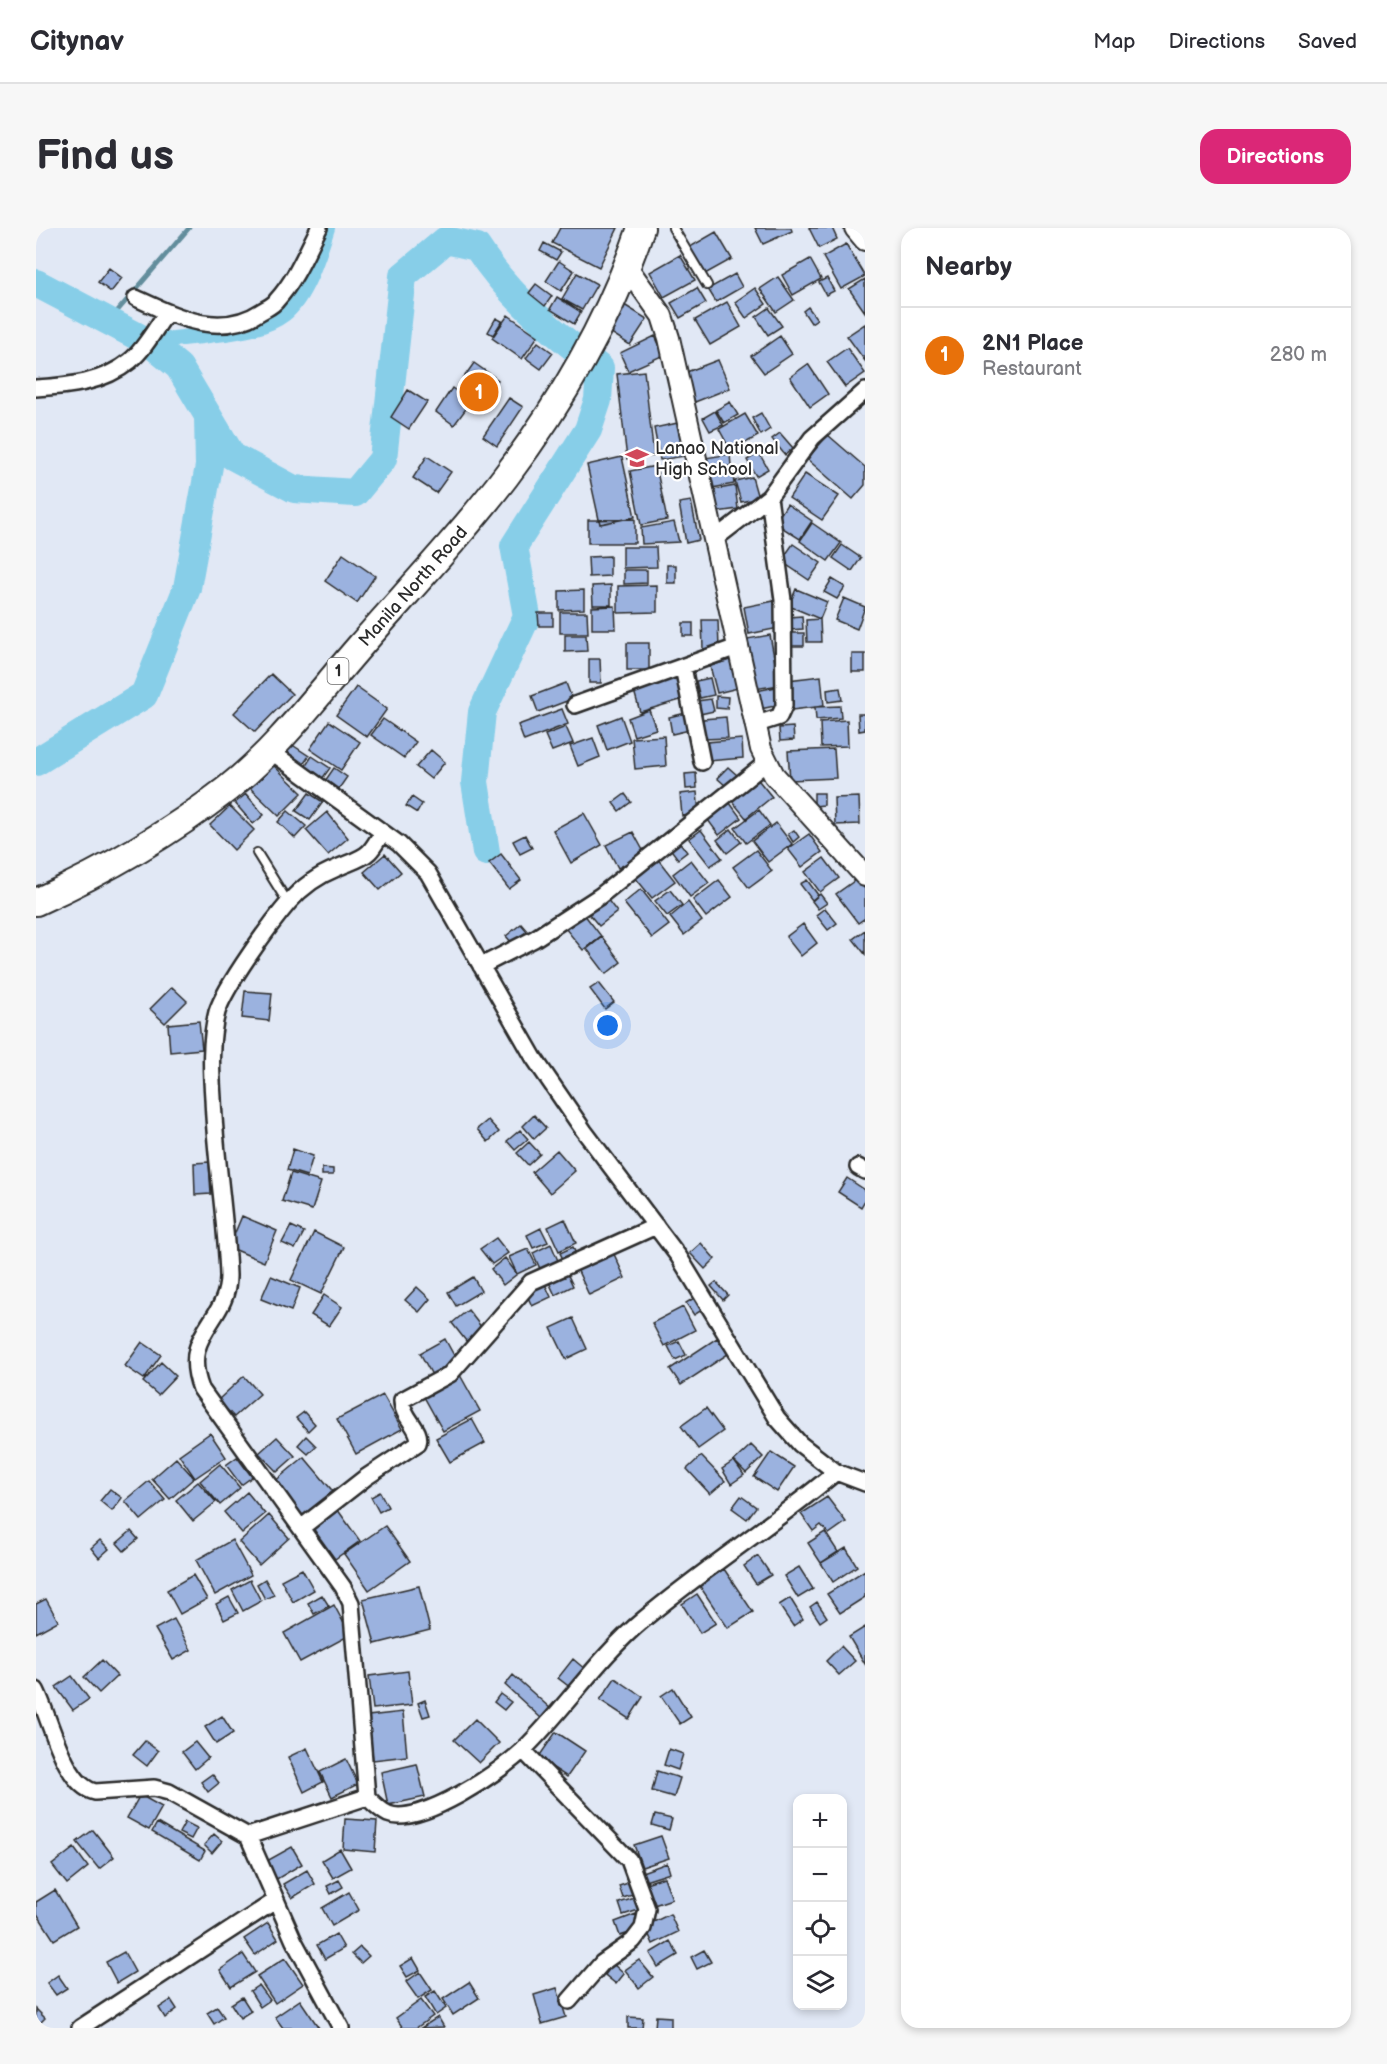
<!DOCTYPE html>
<meta charset="utf-8">
<style>
:root{--surface:#fff;--page:#f7f7f7;--text:#2b2b33;--muted:#7c7c81;--line:#e1e1e2;--accent:#db2777}
body{margin:0;font-family:"Balsamiq Sans",sans-serif;background:var(--page);color:var(--text)}
.controls{position:absolute;right:18px;bottom:18px;display:grid;overflow:hidden;border-radius:12px;box-shadow:0 3px 9px #0003}
.controls button{width:54px;height:54px;display:grid;place-items:center;padding:0;border:0;border-bottom:2px solid var(--line);background:var(--surface);color:var(--text);font:30px sans-serif}
.you{position:absolute;left:572px;top:798px;width:21px;height:21px;margin:-15px;border:4px solid #fff;border-radius:50%;background:#1a73e8;box-shadow:0 0 0 9px #1a73e833}
.badge{display:grid;place-items:center;width:39px;height:39px;border-radius:50%;background:var(--accent);color:#fff;font-size:20px;font-weight:700}
.pin{position:absolute;translate:-50% -50%;border:3px solid #fff;box-shadow:0 2px 6px #0006}
.list{margin:0;padding:0;list-style:none}
h2{display:flex;justify-content:space-between;align-items:center;height:78px;margin:0;padding:0 24px;font-size:26px}
h2 small{font-size:20px;font-weight:400;color:var(--muted)}
.list li{display:grid;grid-template-columns:39px 1fr auto;gap:18px;align-items:center;box-sizing:border-box;height:96px;padding:0 24px;border-top:2px solid var(--line)}
.list b{display:block;font-size:22px;white-space:nowrap}
.list p{margin:0;font-size:20px;white-space:nowrap;color:var(--muted)}
.list em{font-size:20px;font-style:normal;color:var(--muted)}
.icon{flex:none;width:33px;height:33px;fill:none;stroke:currentColor;stroke-width:2;stroke-linecap:round;stroke-linejoin:round}
.map{position:relative;flex:none;width:829px;height:1800px;overflow:hidden;border-radius:18px}
header{display:flex;align-items:center;gap:36px;box-sizing:border-box;height:84px;padding:0 30px;background:var(--surface);border-bottom:2px solid var(--line)}
header strong{font-size:28px}
nav{display:flex;gap:33px;margin-inline-start:auto;font-size:21px}
.intro{display:flex;align-items:center;justify-content:space-between;box-sizing:border-box;height:144px;padding:0 36px}
h1{margin:0;font-size:42px}
.button{padding:15px 27px;border-radius:18px;background:var(--accent);color:#fff;font-size:21px;font-weight:700}
main{display:flex;gap:36px;padding:0 36px}
aside{flex:1;background:var(--surface);border-radius:18px;box-shadow:0 3px 9px #0003}
.map>svg:first-child{display:block}
.lines{fill:none;stroke-linecap:round;stroke-linejoin:round}
.stream{stroke:#628d9c;stroke-width:4.5}
.canal{stroke:#87cee8;stroke-width:16}
.river{stroke:#87cee8;stroke-width:28}
.building{fill:#9bb2df;stroke:#2b2b2b;stroke-width:1.5}
.service-casing{stroke:#2b2b2b;stroke-width:12}
.minor-casing{stroke:#2b2b2b;stroke-width:20}
.tertiary-casing{stroke:#2b2b2b;stroke-width:24}
.trunk-casing{stroke:#2b2b2b;stroke-width:30}
.service{stroke:#fff;stroke-width:8}
.minor{stroke:#fff;stroke-width:15}
.tertiary{stroke:#fff;stroke-width:20}
.trunk{stroke:#fff;stroke-width:26}
.labels{text-anchor:middle;dominant-baseline:central;stroke-width:4.5;stroke-linejoin:round;paint-order:stroke}
.shield{fill:#fff;stroke:#6b6b6b;stroke-width:1.5}
.shield-label{font-size:16px;font-weight:bold;fill:#2b2b2b}
.poi-label{font-size:18px;fill:#2b2b2b;stroke:#fff;text-anchor:start}
.street-label{font-size:18px;fill:#2b2b2b;stroke:#fff}
</style>
<header>
<strong>Citynav</strong>
<nav><a>Map</a><a>Directions</a><a>Saved</a></nav>
</header>
<div class="intro"><h1>Find us</h1><a class="button">Directions</a></div>
<main>
<div class="map">
<svg width="829" height="1800" viewBox="0 0 829 1800">
<rect width="100%" height="100%" fill="#e1e8f5"/>
<filter id="ink" filterUnits="userSpaceOnUse"><feTurbulence type="fractalNoise" baseFrequency=".0167" numOctaves="2"/><feDisplacementMap in="SourceGraphic" scale="12" xChannelSelector="R" yChannelSelector="G"/><feConvolveMatrix kernelMatrix="1 2 1 2 8 2 1 2 1" color-interpolation-filters="sRGB"/></filter>
<g filter="url(#ink)">
<g class="lines">
<path class="stream" d="M71,95L153,0"/>
<path class="canal" d="M114,115C134,110 152,110 173,107C197,104 229,101 248,86C270,69 283,25 291,0"/>
<path class="river" d="M0,55L114,115L143,139L196,228L258,261L319,265L347,231L367,48L410,12L441,19C473,69 517,104 564,140L562,172L552,202L478,318L491,388L446,484L439,554L450,624
M0,534L108,467L151,360L173,238L172,189"/>
</g>
<path class="building" d="M524,0H582L563,39L516,15Z
M719,0H755L756,3L727,16Z
M773,0H796L801,11L783,20Z
M680,4L696,31L669,46L654,19Z
M508,15L525,24L520,32L504,23Z
M810,16L829,48L805,61L787,29Z
M644,27L659,52L628,69L614,44Z
M774,31L785,51L757,67L746,47Z
M523,33L538,43L525,63L510,53Z
M73,40L86,50L75,64L62,54Z
M541,45L561,56L546,82L526,71Z
M699,46L706,59L680,74L672,61Z
M742,49L758,72L740,84L724,61Z
M791,50L798,63L790,67L783,54Z
M829,51V84L813,61Z
M500,56L516,68L509,78L493,65Z
M661,60L670,75L644,90L635,75Z
M719,60L730,76L710,90L699,74Z
M521,69L545,84L538,96L514,81Z
M691,74L705,99L674,117L659,92Z
M585,75L611,91L594,117L569,101Z
M772,79L781,91L775,95L767,83Z
M733,80L746,98L732,107L720,89Z
M472,87L502,108L486,131L456,110Z
M460,90L466,93L457,107L452,104Z
M829,96V133L811,108Z
M619,108L628,127L592,143L584,125Z
M744,108L756,126L728,145L715,128Z
M502,114L517,125L505,141L490,130Z
M811,120L829,145L809,159L791,134Z
M682,132L694,160L659,174L648,145Z
M438,135L462,152L445,176L421,159Z
M772,136L792,166L774,179L754,149Z
M608,143L618,228L591,231L581,146Z
M416,160L435,174L418,197L400,184Z
M372,162L391,174L373,201L355,189Z
M473,170L487,179L461,218L447,208Z
M694,174L702,187L688,195L680,182Z
M679,183L687,197L674,203L667,190Z
M725,185L734,201L725,207L716,190Z
M709,186L722,208L695,223L683,201Z
M642,195L649,228L624,232L618,200Z
M744,205L757,220L749,227L736,211Z
M792,207L829,239V257L817,271L771,231Z
M723,225L732,241L720,248L711,232Z
M694,226L695,238L671,241L669,230Z
M391,228L415,244L400,265L377,250Z
M586,229L599,289L564,296L551,237Z
M620,238L631,292L605,297L594,243Z
M696,240L698,256L676,260L674,243Z
M769,246L803,268L786,292L753,270Z
M716,249L722,270L705,274L699,253Z
M699,258L702,281L681,284L677,262Z
M655,273L663,312L650,315L643,275Z
M751,276L776,293L764,311L739,295Z
M599,291V315H552V292Z
M638,294L643,314L606,316L605,300Z
M776,295L805,315L792,333L764,313Z
M757,316L785,335L773,352L745,333Z
M806,317L825,330L816,343L797,330Z
M587,319H620L621,339L587,340Z
M307,326L339,348L321,375L289,353Z
M574,328V348L553,349L552,329Z
M631,337H640V355H631Z
M588,342H611V355L588,356Z
M796,351L809,359L801,371L788,364Z
M575,357V377H557L556,358Z
M621,357V384L582,385V358Z
M760,361L791,374L784,391L753,378Z
M548,362V381L523,382V363Z
M808,370L829,379L821,401L799,392Z
M738,373L743,400L713,406L708,379Z
M579,378L580,401H556V379Z
M524,384H551L552,405H524Z
M502,385H517V398H503Z
M766,388L767,401L753,402L752,389Z
M784,391L785,414H771L770,392Z
M666,392H682L683,421H667Z
M647,395H657V408H647Z
M755,405H768V418H755Z
M529,407H550L551,423L529,424Z
M734,407L743,457L719,461L711,411Z
M591,415H613V442H591Z
M816,426H829V444H816Z
M553,431H564L565,455H553Z
M694,432L702,460L681,465L674,438Z
M644,445L651,470L604,484L597,459Z
M235,446L256,466L219,504L198,485Z
M785,448L788,478L756,482L752,452Z
M674,450L678,467L664,470L660,453Z
M530,455L536,471L502,484L496,468Z
M320,459L351,481L331,509L300,487Z
M740,459L744,477L724,481L720,463Z
M804,460L806,472L792,474L791,462Z
M680,468L692,469L691,481L680,480Z
M675,471L678,483L664,486L661,473Z
M804,478L805,490L780,492L779,479Z
M526,481L532,496L488,513L482,497Z
M613,482L620,501L598,508L592,490Z
M654,484L658,501L636,506L633,489Z
M822,486H829V502L823,503Z
M585,488L594,513L571,522L562,497Z
M690,489L692,510L668,511L667,491Z
M347,491L380,514L368,530L335,507Z
M811,492L812,518L785,519L784,494Z
M293,493L324,514L305,542L274,521Z
M530,499L537,515L516,523L509,507Z
M757,499L758,512L744,513L743,500Z
M628,508L630,538L599,541L596,510Z
M557,510L564,529L542,538L534,518Z
M706,511L707,530L672,533L671,514Z
M255,516L273,528L264,541L246,529Z
M798,521L800,550L754,552L752,523Z
M395,522L409,534L395,551L380,539Z
M276,528L294,540L286,551L269,539Z
M235,535L266,565L243,588L212,558Z
M692,539L701,547L690,558L681,550Z
M298,540L311,549L302,562L289,553Z
M660,545L661,560L650,561L649,546Z
M719,548L736,569L710,590L692,568Z
M661,564L663,586L646,588L644,566Z
M273,565L287,574L274,592L260,583Z
M778,565H788V577L778,578Z
M210,566L228,587L217,596L199,575Z
M589,566L595,574L583,583L577,575Z
M376,569L386,576L381,585L370,578Z
M823,569L824,596L799,597L798,570Z
M691,571L705,590L683,607L669,588Z
M194,578L218,602L198,622L174,597Z
M723,582L734,597L710,615L699,600Z
M252,583L270,598L259,610L242,594Z
M291,584L312,610L292,627L270,602Z
M548,585L566,617L535,635L517,602Z
M740,595L756,616L732,634L716,613Z
M695,601L705,614L691,625L681,612Z
M665,602L686,630L674,638L653,611Z
M758,602L763,609L757,614L752,606Z
M597,604L609,626L582,640L570,617Z
M773,606L786,624L766,639L752,621Z
M489,607L496,620L484,626L477,613Z
M642,612L651,624L642,631L633,619Z
M720,622L736,643L713,660L697,639Z
M349,626L365,644L344,662L328,644Z
M465,626L485,652L473,661L453,635Z
M621,630L639,653L616,670L598,648Z
M788,630L803,650L784,664L769,644Z
M655,632L673,655L654,669L637,646Z
M821,651L829,661V690L822,695L800,666Z
M683,652L696,669L670,689L657,672Z
M771,652L782,667L776,672L764,656Z
M605,661L633,697L616,710L588,675Z
M634,662L646,677L631,688L619,673Z
M784,666L791,675L782,681L776,673Z
M571,671L581,684L563,698L553,686Z
M652,674L666,693L648,707L634,689Z
M789,680L801,695L792,702L780,687Z
M548,686L565,708L547,722L529,700Z
M485,696L491,703L476,715L470,708Z
M767,696L781,715L765,728L750,709Z
M829,702V726L817,711Z
M566,709L585,734L570,746L551,721Z
M563,755L578,774L569,781L554,761Z
M136,759L151,773L129,795L114,781Z
M209,763L236,765L233,793L206,790Z
M163,793L166,821L134,824L132,796Z
M498,887L510,900L498,911L487,898Z
M452,892L463,904L452,914L441,901Z
M484,902L492,911L479,922L471,913Z
M493,914L504,926L492,937L481,925Z
M257,921L277,928L271,948L251,942Z
M521,922L539,943L514,965L496,944Z
M173,934L175,966L159,967L158,935Z
M286,940L297,941V947H286Z
M255,945L285,954L276,982L246,973Z
M811,950L829,962V972L825,979L802,964Z
M206,988L241,1003L228,1034L193,1019Z
M529,991L540,1015L523,1023L512,999Z
M255,998L268,1004L259,1021L246,1015Z
M505,1000L512,1014L497,1020L491,1007Z
M278,1004L308,1019L285,1066L255,1052Z
M460,1010L472,1025L456,1036L444,1021Z
M665,1015L679,1031L669,1041L654,1025Z
M515,1016L523,1035L505,1043L497,1025Z
M537,1019L541,1029L529,1035L524,1025Z
M492,1021L500,1037L481,1046L473,1029Z
M577,1024L589,1050L553,1067L541,1041Z
M469,1030L481,1046L467,1057L455,1041Z
M530,1043L537,1058L519,1067L512,1052Z
M235,1048L264,1060L255,1083L225,1071Z
M437,1049L445,1063L420,1078L412,1064Z
M508,1054L515,1069L496,1078L489,1063Z
M680,1054L692,1067L687,1072L675,1058Z
M381,1059L394,1071L383,1084L369,1072Z
M288,1067L306,1079L293,1098L275,1087Z
M658,1070L666,1082L658,1087L650,1075Z
M647,1079L659,1102L628,1118L616,1095Z
M432,1082L446,1100L430,1113L416,1095Z
M537,1090L551,1121L530,1131L515,1100Z
M681,1110L692,1126L645,1157L634,1141Z
M409,1111L421,1133L396,1147L384,1125Z
M643,1113L650,1127L639,1132L632,1118Z
M106,1114L125,1127L108,1151L89,1138Z
M125,1134L140,1148L122,1167L107,1154Z
M424,1147L444,1183L407,1203L387,1167Z
M208,1148L224,1166L198,1189L182,1172Z
M347,1167L366,1201L320,1226L301,1191Z
M670,1180L687,1203L662,1221L645,1198Z
M268,1184L279,1196L272,1203L260,1190Z
M436,1191L449,1215L414,1234L400,1210Z
M174,1205L190,1229L159,1250L143,1227Z
M270,1208L280,1218L272,1226L262,1217Z
M241,1209L259,1228L241,1244L223,1225Z
M715,1217L727,1229L710,1245L698,1233Z
M735,1224L758,1239L741,1264L718,1249Z
M665,1228L689,1253L674,1266L651,1241Z
M201,1229L216,1249L205,1257L190,1237Z
M268,1229L300,1267L270,1292L238,1254Z
M140,1230L158,1250L134,1271L116,1251Z
M698,1233L708,1247L695,1256L686,1241Z
M184,1236L204,1260L184,1277L164,1253Z
M113,1253L129,1272L105,1292L89,1273Z
M162,1254L180,1274L157,1293L140,1272Z
M74,1261L86,1270L76,1283L64,1273Z
M211,1264L229,1286L206,1305L188,1284Z
M344,1264L352,1279L343,1284L335,1269Z
M705,1268L720,1279L711,1291L696,1280Z
M791,1269L810,1294L793,1306L785,1297L777,1303L765,1286Z
M299,1278L324,1313L299,1331L274,1296Z
M233,1287L253,1310L223,1337L203,1314Z
M349,1298L374,1333L333,1362L308,1326Z
M95,1303L102,1311L88,1323L81,1315Z
M789,1304L802,1324L785,1335L772,1315Z
M64,1312L73,1321L63,1330L55,1320Z
M196,1312L215,1347L179,1367L160,1332Z
M810,1320L821,1338L797,1354L785,1335Z
M722,1328L735,1347L720,1356L708,1338Z
M763,1339L777,1361L762,1370L748,1348Z
M266,1341L278,1362L257,1374L245,1352Z
M688,1341L717,1384L692,1400L663,1357Z
M829,1342V1369L804,1385L791,1366Z
M157,1347L171,1371L144,1386L131,1362Z
M229,1351L238,1367L229,1371L221,1356Z
M214,1352L225,1373L207,1383L196,1362Z
M383,1358L394,1402L339,1416L327,1371Z
M661,1366L680,1395L664,1405L646,1376Z
M286,1367L293,1378L278,1386L272,1375Z
M193,1369L202,1385L188,1392L180,1376Z
M754,1370L767,1391L757,1398L743,1377Z
M10,1371L22,1393L0,1405V1376Z
M781,1374L791,1389L784,1394L774,1379Z
M298,1377L314,1407L264,1434L248,1405Z
M138,1391L155,1422L137,1432L119,1401Z
M829,1399V1436L813,1409Z
M805,1418L819,1433L803,1447L790,1433Z
M537,1431L550,1442L535,1460L522,1450Z
M66,1432L81,1448L63,1465L48,1449Z
M372,1443L376,1477L337,1481L333,1448Z
M477,1447L515,1481L506,1491L469,1457Z
M36,1448L53,1471L37,1482L20,1459Z
M579,1450L607,1469L593,1491L564,1472Z
M637,1460L655,1489L644,1496L625,1468Z
M464,1466L475,1474L468,1482L458,1474Z
M389,1472L394,1487L387,1489L382,1475Z
M367,1484L371,1528L337,1532L332,1488Z
M186,1488L197,1505L180,1516L169,1499Z
M439,1491L463,1515L443,1535L418,1512Z
M520,1504L549,1523L531,1549L502,1530Z
M109,1513L122,1523L111,1538L97,1527Z
M159,1514L172,1530L159,1541L146,1524Z
M271,1520L287,1554L268,1564L252,1529Z
M633,1521L647,1526L642,1542L628,1537Z
M310,1531L322,1556L296,1569L284,1544Z
M381,1536L389,1569L352,1577L345,1544Z
M621,1543L644,1550L638,1569L616,1563Z
M176,1546L183,1555L172,1564L165,1554Z
M104,1567L126,1579L113,1602L91,1590Z
M619,1587L636,1591L633,1602L616,1597Z
M309,1591L341,1593L339,1624L307,1621Z
M149,1594L161,1600L155,1611L143,1605Z
M121,1595L169,1623L164,1632L116,1604Z
M57,1602L78,1629L63,1641L41,1614Z
M178,1606L186,1613L176,1625L168,1617Z
M625,1608L633,1630L606,1639L598,1617Z
M256,1619L266,1636L239,1652L229,1634Z
M38,1620L52,1639L31,1656L16,1637Z
M304,1621L315,1640L297,1650L286,1632Z
M631,1635L634,1645L609,1653L606,1644Z
M271,1642L279,1656L256,1670L247,1656Z
M628,1649L636,1671L612,1679L604,1657Z
M303,1652L307,1659L295,1666L291,1658Z
M598,1653L602,1665L587,1670L583,1658Z
M19,1662L41,1698L18,1712L0,1684V1674Z
M313,1664L323,1682L296,1698L286,1680Z
M605,1668L609,1680L587,1687L583,1675Z
M600,1686L605,1701L584,1708L579,1694Z
M634,1686L642,1704L617,1716L609,1698Z
M232,1695L242,1711L219,1727L208,1711Z
M300,1706L308,1720L289,1731L281,1717Z
M634,1713L642,1727L622,1739L614,1725Z
M324,1719L333,1728L325,1735L316,1726Z
M668,1722L675,1734L661,1741L655,1729Z
M88,1724L99,1744L81,1755L70,1734Z
M207,1726L219,1744L195,1759L184,1742Z
M249,1730L267,1756L239,1775L221,1748Z
M377,1730L384,1742L371,1749L364,1738Z
M603,1732L617,1749L603,1760L589,1742Z
M577,1736L588,1746L580,1756L569,1747Z
M384,1744L396,1762L382,1771L370,1754Z
M22,1747L31,1760L20,1767L11,1755Z
M433,1754L443,1770L417,1787L407,1771Z
M223,1757L234,1772L224,1779L214,1763Z
M521,1760L530,1789L506,1796L498,1767Z
M399,1763L410,1780L400,1787L389,1769Z
M206,1769L215,1783L204,1790L195,1776Z
M135,1772L141,1781L129,1790L123,1780Z
M264,1772L283,1800H247L239,1789Z
M385,1772L397,1788L380,1800H367L360,1790Z
M181,1779L188,1789L178,1796L171,1785Z
M0,1781L9,1790L0,1799Z
M620,1788L635,1789V1800H619Z
M402,1789L408,1799L385,1800Z
M592,1789L607,1790L606,1800H592Z"/>
<g class="lines">
<g class="service-casing">
<path id="service" d="M637,0L671,57
M221,625L252,675"/>
</g>
<g class="minor-casing">
<path id="minor" d="M100,70C141,89 184,111 226,83C231,80 238,77 241,72C260,51 270,25 283,0
M0,160C33,158 67,155 94,133C108,122 120,100 131,84
M680,310L733,269L776,210L829,163
M647,439L666,534
M539,477L701,419
M718,497L743,489L748,478L747,372L733,269
M233,522L363,616L392,645L498,830L548,903L643,1029L741,1190L764,1216L800,1244L829,1255
M346,605C342,611 338,619 333,624C325,632 311,635 301,640C281,648 267,658 253,674C235,695 189,758 181,784C174,812 175,841 177,870C179,929 190,988 192,1047C193,1094 143,1104 165,1161L307,1359L315,1375L331,1569C337,1575 345,1583 352,1586C383,1599 466,1543 488,1521C530,1480 562,1429 608,1391C670,1339 738,1296 800,1244
M445,738L498,711L564,668L730,535
M822,939L829,943
M265,1300L329,1250L382,1215C387,1201 365,1189 366,1172L414,1146L495,1054L620,998
M0,1462C14,1489 28,1557 59,1564L118,1560L133,1564L212,1608L258,1713L305,1800
M487,1522L593,1632L611,1681L607,1700L597,1713L566,1735L533,1773
M212,1608L331,1569
M44,1800L239,1673"/>
</g>
<g class="tertiary-casing">
<path id="tertiary" d="M819,0L829,12
M591,39L626,88L633,110L725,521L738,547L829,648"/>
</g>
<g class="trunk-casing">
<g id="trunk">
<path id="s1" d="M0,674C69,643 132,607 191,561C242,521 282,466 324,418C373,362 425,307 470,248C526,174 575,88 605,0"/>
</g>
</g>
<use href="#service" class="service"/>
<use href="#minor" class="minor"/>
<use href="#tertiary" class="tertiary"/>
<use href="#trunk" class="trunk"/>
</g>
</g>
<defs>
<g id="school-bare" transform="scale(1.8)"><path d="M0-5L7-2L0 1L-7-2ZM-4 1L0 2.5L4 1V4Q0 6-4 4Z" fill="#d1495b" stroke="#fff" stroke-width="2.5" paint-order="stroke"/></g>
</defs>
<g fill-rule="evenodd">
<use href="#school-bare" x="601" y="230"/>
</g>
<g class="labels">
<rect class="shield" x="291.5" y="430" width="21" height="26" rx="4.5"/>
<g class="shield-label">
<text x="302" y="443">1</text>
</g>
<g class="poi-label">
<text x="619" y="220">Lanao National<tspan x="619" dy="21">High School</tspan></text>
</g>
<g class="street-label">
<text stroke="none"><textPath href="#s1" startOffset="498">Manila North Road</textPath></text>
</g>
</g>
</svg>
<div class="controls">
<button>+</button>
<button>−</button>
<button><svg class="icon" aria-label="locate" viewBox="0 0 24 24"><circle cx="12" cy="12" r="6"/><path d="M12 2v4M12 18v4M2 12h4M18 12h4"/></svg></button>
<button><svg class="icon" aria-label="layers" viewBox="0 0 24 24"><path d="M12 4l9 5-9 5-9-5zM3 14l9 5 9-5"/></svg></button>
</div>
<div class="you"></div>
<div class="pin badge" style="left:443px;top:164px;background:#e8710a">1</div>
</div>
<aside>
<h2>Nearby<small></small></h2>
<ul class="list">
<li><span class="badge" style="background:#e8710a">1</span><div><b>2N1 Place</b><p>Restaurant</p></div><em>280 m</em></li>
</ul>
</aside>
</main>
